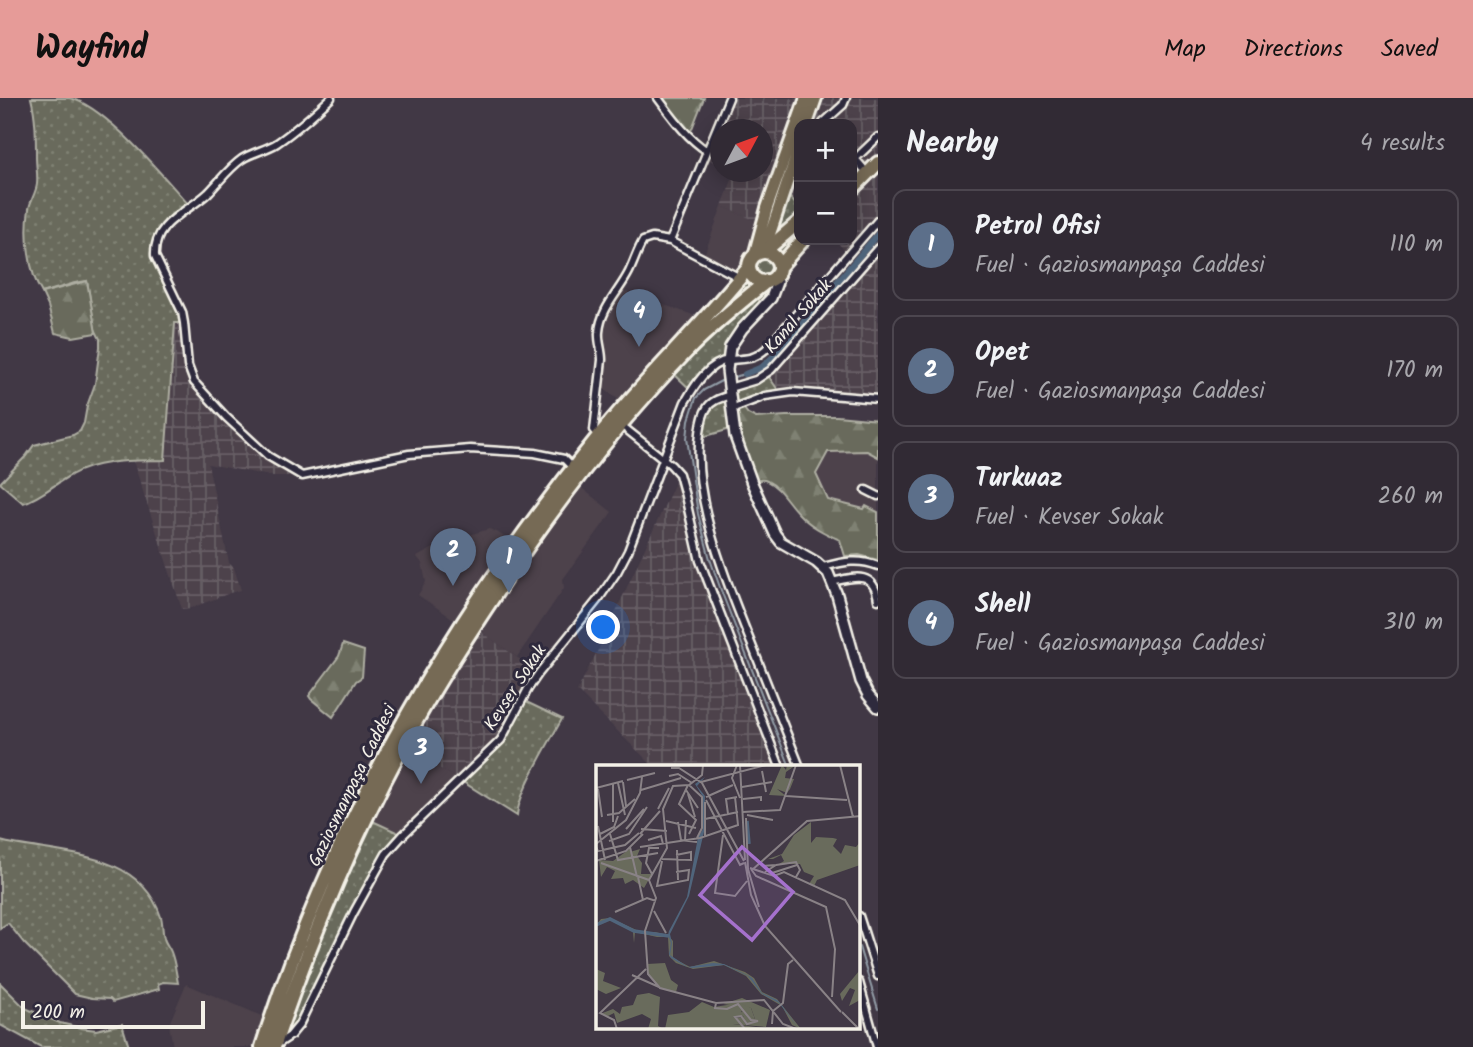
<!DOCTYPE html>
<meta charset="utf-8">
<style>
:root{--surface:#312a34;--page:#3d3640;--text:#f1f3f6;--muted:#a8a7ac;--line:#4c464f;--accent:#e69b98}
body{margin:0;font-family:Kalam,sans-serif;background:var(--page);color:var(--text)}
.controls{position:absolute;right:21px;top:21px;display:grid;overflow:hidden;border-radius:14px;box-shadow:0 4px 18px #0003}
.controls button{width:63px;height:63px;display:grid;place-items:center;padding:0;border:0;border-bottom:2px solid var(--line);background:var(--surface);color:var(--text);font:35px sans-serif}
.compass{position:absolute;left:710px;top:21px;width:63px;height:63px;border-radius:50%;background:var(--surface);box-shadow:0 4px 18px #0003;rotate:49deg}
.scale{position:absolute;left:21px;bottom:18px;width:184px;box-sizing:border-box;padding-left:7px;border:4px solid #f4f1e8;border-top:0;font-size:19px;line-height:24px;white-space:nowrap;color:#f4f1e8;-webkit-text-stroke:5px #2f2a3d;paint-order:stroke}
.you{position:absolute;left:604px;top:530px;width:24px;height:24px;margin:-18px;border:5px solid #fff;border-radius:50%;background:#1a73e8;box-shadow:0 0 0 10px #1a73e833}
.badge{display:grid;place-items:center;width:46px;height:46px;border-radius:50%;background:var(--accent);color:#fff;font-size:23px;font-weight:700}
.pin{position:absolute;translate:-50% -58px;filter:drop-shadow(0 2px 4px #0008)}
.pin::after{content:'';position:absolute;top:37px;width:24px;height:21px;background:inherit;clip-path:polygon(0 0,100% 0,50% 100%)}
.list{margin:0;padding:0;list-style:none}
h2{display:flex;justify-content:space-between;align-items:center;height:91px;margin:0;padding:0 28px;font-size:30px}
h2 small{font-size:23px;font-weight:400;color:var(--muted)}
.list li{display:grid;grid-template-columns:46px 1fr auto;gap:21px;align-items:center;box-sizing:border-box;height:112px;margin:0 14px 14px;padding:0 14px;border:2px solid var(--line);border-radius:14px}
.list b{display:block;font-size:26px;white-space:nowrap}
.list p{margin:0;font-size:23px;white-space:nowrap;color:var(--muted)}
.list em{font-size:23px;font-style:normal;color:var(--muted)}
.map{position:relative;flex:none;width:878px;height:949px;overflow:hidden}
header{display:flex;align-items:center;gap:42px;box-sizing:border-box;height:98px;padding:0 35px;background:var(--accent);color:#111}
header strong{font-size:33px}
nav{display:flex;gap:38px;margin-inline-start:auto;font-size:24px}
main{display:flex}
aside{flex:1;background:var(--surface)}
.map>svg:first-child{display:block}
.built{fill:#4d424b}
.industrial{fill:url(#industrial-grid)}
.grass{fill:url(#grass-dots);stroke:#aeaea2;stroke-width:2}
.forest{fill:url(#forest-firs);stroke:#aeaea2;stroke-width:2}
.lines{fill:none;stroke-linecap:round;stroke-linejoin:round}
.stream{stroke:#929da7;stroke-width:2}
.canal{stroke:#50657c;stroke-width:6}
.street-casing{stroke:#f4f1e8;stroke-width:11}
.secondary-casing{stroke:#f4f1e8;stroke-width:14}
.primary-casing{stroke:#f4f1e8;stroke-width:16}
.highway-casing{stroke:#f4f1e8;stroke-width:18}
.street{stroke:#2f2a3d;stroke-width:6}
.secondary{stroke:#2f2a3d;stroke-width:9}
.primary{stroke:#766a55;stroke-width:10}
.highway{stroke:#766a55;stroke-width:12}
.labels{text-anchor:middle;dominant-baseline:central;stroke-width:6;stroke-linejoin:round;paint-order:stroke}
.street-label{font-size:18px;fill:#f4f1e8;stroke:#2f2a3d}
.inset-river{fill:none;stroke:#50657c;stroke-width:3.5}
.inset-road{fill:none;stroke:#898286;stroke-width:2}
.view{fill:#a571cd;fill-opacity:0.15;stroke:#a571cd;stroke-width:3.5}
.inset-edge{fill:none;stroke:#f4f1e8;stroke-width:3.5}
</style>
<header>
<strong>Wayfind</strong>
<nav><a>Map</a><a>Directions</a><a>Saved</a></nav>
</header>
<main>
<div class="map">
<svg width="878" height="949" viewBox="0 0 878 949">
<defs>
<pattern id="industrial-grid" width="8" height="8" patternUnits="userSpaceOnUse" patternTransform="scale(1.75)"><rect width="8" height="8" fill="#4d424b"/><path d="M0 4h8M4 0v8" fill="none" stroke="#675e65"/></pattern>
<pattern id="grass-dots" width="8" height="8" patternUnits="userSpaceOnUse" patternTransform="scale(1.75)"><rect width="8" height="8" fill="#696b5c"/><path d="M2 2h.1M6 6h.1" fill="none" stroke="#7f8173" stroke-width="1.8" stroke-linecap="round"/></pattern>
<pattern id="forest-firs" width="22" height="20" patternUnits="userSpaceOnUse" patternTransform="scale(1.75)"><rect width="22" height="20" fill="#696b5c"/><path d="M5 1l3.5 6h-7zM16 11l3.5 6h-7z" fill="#7f8173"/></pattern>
</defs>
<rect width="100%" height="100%" fill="#413845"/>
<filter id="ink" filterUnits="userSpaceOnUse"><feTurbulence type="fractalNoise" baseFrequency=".0143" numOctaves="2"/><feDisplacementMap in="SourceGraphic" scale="14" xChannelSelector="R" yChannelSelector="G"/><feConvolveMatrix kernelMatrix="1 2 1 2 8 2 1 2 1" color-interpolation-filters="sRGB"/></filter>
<g filter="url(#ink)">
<path class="built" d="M722,108L763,126L749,169L740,180L703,160Z
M618,191L693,217L701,225L626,307L599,287V231Z
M741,307L748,316L756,320L786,318H837L878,322V468L847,463L840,442L817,432L806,423L796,413L775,388L765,382L761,381L752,385Z
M574,384L612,414L563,481L564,490L517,559L473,528Z
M489,431L497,434L515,446L461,526L418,497L426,484L422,465L417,459L443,445Z
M402,649L460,682L403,737L366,720Z
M186,886L272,922L262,949H173L169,926Z"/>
<path class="industrial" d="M724,0H878V122L848,156L835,142H852V26H799V124L763,126L722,108L735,74H762V32H720V66L705,60L728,2Z
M878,150V301L780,295L767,276Z
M175,224L184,225L187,258L194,284L268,358L302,378H270L208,366L229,465L234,470L241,492L230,495L191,510L182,511L133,363L164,362L170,305Z
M679,376L700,463L780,669H654L577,593L600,548Z
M473,528L539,575L501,642L460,682L402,649Z"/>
<path class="grass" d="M31,0C43,0 57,0 69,0C105,7 164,80 190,108L166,127L155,151L184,225H175L165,362C134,363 99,361 71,377C54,386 42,399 23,405L0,385L26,358L34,347L73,337L80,333L84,325L87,308L95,286L100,249V241L95,231L87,183L75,185L42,195C28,174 25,135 29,111C30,103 36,95 37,86C38,77 36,68 36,59C36,39 36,19 31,0Z
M784,93L799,110V142L773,180L771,200L742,231L727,262L720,264L692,293L670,272L698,228L749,169L750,163Z
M767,276L780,295L731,311L734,330L699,340L707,309L729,297V290Z
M522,602L562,621C550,643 518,695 517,718L460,682L494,650Z
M366,720L403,737L391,749L299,927L274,949Z
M0,743C56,757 138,750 161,819C163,826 162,833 164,840C165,845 169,849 171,854C175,864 176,875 178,885L163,884L158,886L159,891L113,904L110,901L92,900L75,896L24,845L8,825L0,830Z
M0,885L25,910L60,925L81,930L96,932L122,926L129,949H41L0,927Z"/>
<path class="forest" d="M658,0H704L689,38Z
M87,183L96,235L73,239L55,235L48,208L42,195Z
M741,307L748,316L756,320L786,318H837L878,322V359L867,353L828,354L816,376L828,402L864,411L866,408L878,414V462L859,457L845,458L840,442C824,435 810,428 798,415C788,405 780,389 767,383C761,380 758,383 752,385L731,311Z
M343,546L364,553L362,579L356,583L333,619L311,601L309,598L339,558Z"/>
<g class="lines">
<path class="stream" d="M730,280L745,276
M725,281L704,292L696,300L689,322L687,340L698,416L710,461L722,495L790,669
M859,849L878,911"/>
<path class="canal" d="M745,276L762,269L775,257L878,136"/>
<g class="street-casing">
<path id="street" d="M331,0C314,16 296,32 277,45C266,52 253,54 242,61C229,70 219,84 208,95C188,114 153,124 155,158L182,214L184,225L188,268L194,284L226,319L268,358L302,378L409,356L470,351L535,355L564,361L573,370
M658,0C673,20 686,39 707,53
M729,0L670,143L740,180
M823,25L843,7L846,0
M852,57L863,70
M855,61L878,39
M729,290L756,282L771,272L878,150
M730,297C721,300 712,302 707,310C702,317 701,327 700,335C691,400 727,485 751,545C768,587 784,628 800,669
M731,311L765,298L793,294L878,301
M621,327L671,367L679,376L685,398L700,463L780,669
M599,337L594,332L602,262C602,252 598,243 599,234C601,210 619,194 629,174C634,164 637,153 643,143L652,140L670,143
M866,392L878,398
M823,469C843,464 858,460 878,468
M832,484C854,479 874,472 878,502
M859,818L878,878
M859,884L877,949
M275,948L290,938L299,927L354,814L386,756L403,737L501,642L528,591L539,575L600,499L617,474L628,453L685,304C695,287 708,265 729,262C746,260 752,263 766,251L878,122"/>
</g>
<g class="secondary-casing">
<path id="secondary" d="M773,180L777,184L771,200L742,231L730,249L727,272L735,338L752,385L775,436L781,444L816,464L828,475L837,497L861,583L868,597L878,609"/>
</g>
<g class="primary-casing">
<path id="primary" d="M807,26L816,0
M764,154L799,49
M754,158L767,110L806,0"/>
</g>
<g class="highway-casing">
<path id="highway" d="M852,91L878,65
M764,154L799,124
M749 169a15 15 0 1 1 30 0a15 15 0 1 1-30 0Z
M779,169L803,142
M262,949C333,725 450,521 598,339C646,280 701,228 749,169
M274,949C310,842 354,737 408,638C434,589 464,543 494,498C551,411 615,327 687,253C712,227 740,205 767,183"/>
</g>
<use href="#street" class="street"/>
<use href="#secondary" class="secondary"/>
<use href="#primary" class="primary"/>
<use href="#highway" class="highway"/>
</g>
</g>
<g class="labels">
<g class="street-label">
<text transform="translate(799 219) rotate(-49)">Kanal Sokak</text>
<text transform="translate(516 590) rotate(-57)">Kevser Sokak</text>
<text transform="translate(353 688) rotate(-64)">Gaziosmanpaşa Caddesi</text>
</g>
</g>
<g transform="translate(596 667)">
<rect width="264" height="264" fill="#413845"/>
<path d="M215,57V78L220,72L237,73L241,74L237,81L245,89L249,80L260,82L264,77V100L221,115L218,121L213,119L218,111L208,107L204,99H183L188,96L185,90L177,94H172L186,89L198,70ZM35,83L34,87L44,84L41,91L46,98L45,109H56L48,123L37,115L29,119L27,113L15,114L19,106L11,102L5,112L3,95L17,96ZM69,198L75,215L82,220L80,227L65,223L52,210L51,199ZM146,233L174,245L170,262L136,259L138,253L148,252L144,248L148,246L159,254L155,243L127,239Z" fill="#696b5c"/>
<path d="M186,0L190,5L191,0H200L190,7L189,13L198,14L194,24L191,28L181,24L190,31L173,30ZM14,153L47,168L59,167L72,170L77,176V193L94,202L118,196L149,207L158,213L166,227L181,234L205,264L196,260L186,241L165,229L150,211L128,200L97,204L80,198L73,191L72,172H61L39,167L38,178L37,167L29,162L14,155L0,160L5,154ZM0,204L9,208L7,216L25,223L10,229L0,224ZM263,206L264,235L253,241L259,225L254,223L246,236L244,229ZM53,228L64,232L62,261L68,264H52L55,254L46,249L21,258L18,248L12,251L4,249L17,244L24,249L26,242L37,240L41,230ZM106,237L118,242L144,238L155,243L159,254L145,246L148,252L141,251L137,259L176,264H69L72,250L93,247Z" fill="#696b5c"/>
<path d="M109,12L101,21L109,31L108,67L93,131L74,169L76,178L74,190L92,202L117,198L128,199L151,210L156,213L166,228L181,235L185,239L203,264L183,238L166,229L152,211L128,200L96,203L89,201L75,193L73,189L75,178L72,170L73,166L91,132L102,72L107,64V32L99,19Z" fill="#50657c"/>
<path class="inset-river" d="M151,56L153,79M0,160L14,154L38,166L73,171"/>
<path class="inset-road" d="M107,0L106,10L93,20L77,21L67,44L71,83L53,115L60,133L49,166L52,209L64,223L120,238L168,235L187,259L200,264M141,0L136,13L144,33M144,0L149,95M244,0L257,52M75,3H83L106,18L148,96M166,6L170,27M73,11L82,9L96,18M31,15L59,8M27,17L30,41M105,17L170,0M22,18L29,50M92,20L83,39L100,55L93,69M93,20L106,32V63L101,73M146,22L176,17M0,23L27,16M2,24L6,52M45,25L85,13M90,25L102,43M92,29L99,52M190,31L251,35M110,32L137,20M147,34L165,32V36M110,35L144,100L148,98M62,44L73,23M147,47L184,45L200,0M132,49L130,34L141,32M11,50L23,48L39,34M151,50L177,55M150,53L152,104L163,142M109,54L142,47M70,56L100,63M17,57V19M82,57L85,75L101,77M2,61L9,95M30,64L48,44M45,64L71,66M4,69L18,62L22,51M14,69L22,95L62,88M44,69L64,46M127,70L119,128L139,131L151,116M109,72V37M52,75L65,71L67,79M13,76L33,69L51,42M89,76L90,55M0,79L30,55L44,28L46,12M0,82L2,86L29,80L43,68M34,82L41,112M44,82L104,73L142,60L139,32M81,85L82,115M66,94L95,95V87L80,90M0,96L30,86L47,69M66,96L61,121L92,115L93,105L80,107M149,97L155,130L169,161L245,247M5,98L53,115M180,100L200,97L204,105L200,112M166,101L180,100L169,107M154,103L178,111L188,107L249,135L265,162M155,104L160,111L230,142L239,184L236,232M156,105L211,56L265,51M176,108L201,100M56,109L50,98L53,83H63M42,112L47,135M58,146L70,168M19,147L51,133L60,136M36,210L63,222M120,238L119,243L131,244L142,239L155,255L162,256L151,259L145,251L139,252L149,264M246,247L263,264M176,259L177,246L187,238L192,199L197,195M21,264L18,255L4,248L50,204"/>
<path class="view" d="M146,82L197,127L156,175L104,130Z"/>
<rect width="264" height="264" class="inset-edge"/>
</g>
</svg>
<div class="controls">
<button>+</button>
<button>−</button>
</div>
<svg class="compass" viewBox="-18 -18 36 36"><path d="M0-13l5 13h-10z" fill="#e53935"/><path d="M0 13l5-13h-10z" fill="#a8a7ac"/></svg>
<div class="scale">200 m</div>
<div class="you"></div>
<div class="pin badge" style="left:509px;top:495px;background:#5c6f8a">1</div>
<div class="pin badge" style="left:453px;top:488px;background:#5c6f8a">2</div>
<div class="pin badge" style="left:421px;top:686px;background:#5c6f8a">3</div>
<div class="pin badge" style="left:639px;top:249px;background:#5c6f8a">4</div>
</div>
<aside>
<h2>Nearby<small>4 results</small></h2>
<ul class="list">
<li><span class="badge" style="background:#5c6f8a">1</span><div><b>Petrol Ofisi</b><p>Fuel · Gaziosmanpaşa Caddesi</p></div><em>110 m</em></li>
<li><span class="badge" style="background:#5c6f8a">2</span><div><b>Opet</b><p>Fuel · Gaziosmanpaşa Caddesi</p></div><em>170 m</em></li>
<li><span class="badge" style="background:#5c6f8a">3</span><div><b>Turkuaz</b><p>Fuel · Kevser Sokak</p></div><em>260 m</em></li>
<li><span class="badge" style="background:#5c6f8a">4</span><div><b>Shell</b><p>Fuel · Gaziosmanpaşa Caddesi</p></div><em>310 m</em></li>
</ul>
</aside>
</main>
